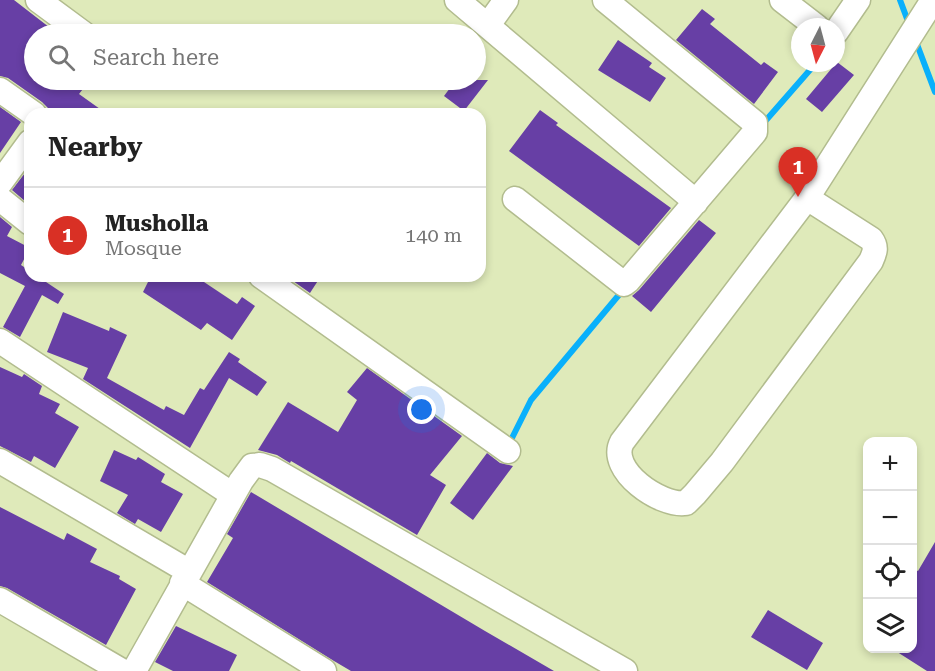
<!DOCTYPE html>
<meta charset="utf-8">
<style>
:root{--surface:#fff;--page:#f6f6f6;--text:#222;--muted:#767676;--line:#e0e0e0;--accent:#d93025}
body{margin:0;font-family:"Roboto Serif",serif;background:var(--page);color:var(--text)}
.controls{position:absolute;right:18px;bottom:18px;display:grid;overflow:hidden;border-radius:12px;box-shadow:0 3px 9px #0003}
.controls button{width:54px;height:54px;display:grid;place-items:center;padding:0;border:0;border-bottom:2px solid var(--line);background:var(--surface);color:var(--text);font:30px sans-serif}
.compass{position:absolute;left:791px;top:18px;width:54px;height:54px;border-radius:50%;background:var(--surface);box-shadow:0 3px 9px #0003;rotate:186deg}
.you{position:absolute;left:422px;top:410px;width:21px;height:21px;margin:-15px;border:4px solid #fff;border-radius:50%;background:#1a73e8;box-shadow:0 0 0 9px #1a73e833}
.badge{display:grid;place-items:center;width:39px;height:39px;border-radius:50%;background:var(--accent);color:#fff;font-size:20px;font-weight:700}
.pin{position:absolute;translate:-50% -50px;filter:drop-shadow(0 2px 3px #0008)}
.pin::after{content:'';position:absolute;top:32px;width:21px;height:18px;background:inherit;clip-path:polygon(0 0,100% 0,50% 100%)}
.list{margin:0;padding:0;list-style:none}
h2{display:flex;justify-content:space-between;align-items:center;height:78px;margin:0;padding:0 24px;font-size:26px}
h2 small{font-size:20px;font-weight:400;color:var(--muted)}
.list li{display:grid;grid-template-columns:39px 1fr auto;gap:18px;align-items:center;box-sizing:border-box;height:96px;padding:0 24px;border-top:2px solid var(--line)}
.list b{display:block;font-size:22px;white-space:nowrap}
.list p{margin:0;font-size:20px;white-space:nowrap;color:var(--muted)}
.list em{font-size:20px;font-style:normal;color:var(--muted)}
.icon{flex:none;width:33px;height:33px;fill:none;stroke:currentColor;stroke-width:2;stroke-linecap:round;stroke-linejoin:round}
.map{position:relative;flex:none;width:935px;height:671px;overflow:hidden}
.search{position:absolute;background:var(--surface);box-shadow:0 3px 9px #0003;left:24px;top:24px;width:462px;height:66px;display:flex;align-items:center;gap:15px;box-sizing:border-box;padding:0 21px;border-radius:33px;color:var(--muted);font-size:22px}
.panel{position:absolute;background:var(--surface);box-shadow:0 3px 9px #0003;left:24px;top:108px;width:462px;height:174px;border-radius:18px}
.map>svg:first-child{display:block}
.lines{fill:none;stroke-linecap:round;stroke-linejoin:round}
.stream{stroke:#09b0fb;stroke-width:6}
.building{fill:#673fa5}
.minor-casing{stroke:#b2bc8e;stroke-width:27}
.minor{stroke:#fff;stroke-width:24}
</style>
<div class="map">
<svg width="935" height="671" viewBox="0 0 935 671">
<rect width="100%" height="100%" fill="#dfeaba"/>
<g class="lines">
<path class="stream" d="M900,0L909,24
M915,39L935,92
M761,126L816,63
M512,438L531,400L623,290"/>
</g>
<path class="building" d="M0,0H14L58,34H34V80H90L79,94L107,114H54L42,102L8,78L0,76Z
M702,9L715,19L710,24L761,65L764,62L778,72L754,104L676,40Z
M618,40L652,63L649,67L666,78L650,102L598,70Z
M837,62L854,75L822,112L806,99Z
M456,80H488L464,111L444,96Z
M0,107L21,122L0,153Z
M540,110L558,123L556,125L671,208L639,246L509,151Z
M25,173L30,176V195L26,202L12,190Z
M0,217L12,227L7,236L30,248L21,265L30,271V276H37L64,294L58,304L42,295L20,337L3,327L25,286L0,273Z
M699,220L716,233L651,312L632,296L639,290Z
M151,276H195L237,304L242,297L255,306L232,340L207,323L201,330L143,292Z
M286,276H321L310,293Z
M63,312L109,331L110,327L127,335L107,378L164,410L166,406L184,415L200,388L204,390L229,352L240,359L238,362L267,382L257,396L229,378L190,448L83,379L88,368L47,352Z
M0,367L22,377L24,374L42,386L39,394L60,404L55,413L79,427L55,468L34,456L31,462L0,446Z
M367,368L462,436L430,475L446,485L417,535L291,461L290,463L277,455L258,450L288,402L338,432L357,400L347,392Z
M114,450L136,460L138,457L165,474L161,482L183,494L161,532L138,519L135,524L117,513L128,495L100,481Z
M487,453L500,463L513,466L473,520L450,503Z
M251,492L485,631L554,671H351L334,661L207,582L233,538L227,534Z
M0,507L64,540L67,533L97,549L90,562L120,576L119,579L136,589L106,645L7,588L0,586Z
M935,542V671H927L891,648H912V568L918,571Z
M768,610L823,643L807,670L751,637Z
M176,626L237,655L229,671H173L155,662Z"/>
<g class="lines">
<g class="minor-casing">
<path id="minor" d="M38,0L84,34
M457,0L696,202
M782,0L817,27
M488,25L506,0
M836,32L858,0
M0,90L34,114
M0,183L30,142
M807,198L871,239C877,247 875,252 871,261L722,462L695,494L686,503C661,507 607,470 622,442L807,198L933,0
M0,199L30,223
M515,199L624,284L628,281L755,132V123L605,0
M261,276L508,451
M0,341L233,495
M0,461L188,571
M182,583L324,671
M0,600L122,671
M134,671L241,481L252,466L260,465L272,469L625,671"/>
</g>
<use href="#minor" class="minor"/>
</g>
</svg>
<div class="controls">
<button>+</button>
<button>−</button>
<button><svg class="icon" aria-label="locate" viewBox="0 0 24 24"><circle cx="12" cy="12" r="6"/><path d="M12 2v4M12 18v4M2 12h4M18 12h4"/></svg></button>
<button><svg class="icon" aria-label="layers" viewBox="0 0 24 24"><path d="M12 4l9 5-9 5-9-5zM3 14l9 5 9-5"/></svg></button>
</div>
<svg class="compass" viewBox="-18 -18 36 36"><path d="M0-13l5 13h-10z" fill="#e53935"/><path d="M0 13l5-13h-10z" fill="#767676"/></svg>
<div class="you"></div>
<div class="pin badge" style="left:798px;top:197px">1</div>
<div class="search"><svg class="icon" aria-label="search" viewBox="0 0 24 24"><circle cx="10" cy="10" r="6"/><path d="M15 15l6 6"/></svg>Search here</div>
<section class="panel">
<h2>Nearby<small></small></h2>
<ul class="list">
<li><span class="badge">1</span><div><b>Musholla</b><p>Mosque</p></div><em>140 m</em></li>
</ul>
</section>
</div>
